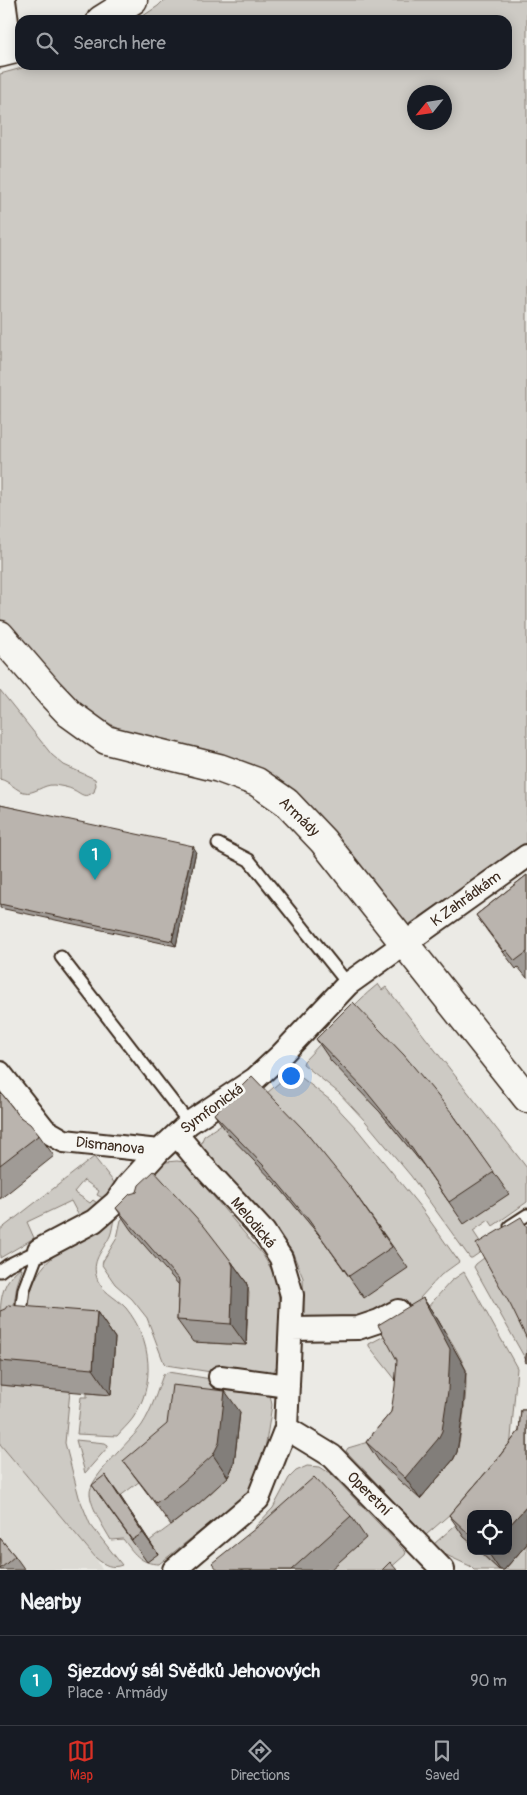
<!DOCTYPE html>
<meta charset="utf-8">
<style>
:root{--surface:#171b24;--page:#20242c;--text:#f1f3f6;--muted:#9ea1a6;--line:#363941;--accent:#d93025}
body{margin:0;font-family:Pangolin,sans-serif;background:var(--page);color:var(--text)}
.controls{position:absolute;right:15px;bottom:15px;display:grid;overflow:hidden;border-radius:10px;box-shadow:0 2px 12px #0003}
.controls button{width:45px;height:45px;display:grid;place-items:center;padding:0;border:0;border-bottom:1px solid var(--line);background:var(--surface);color:var(--text);font:25px sans-serif}
.compass{position:absolute;left:407px;top:85px;width:45px;height:45px;border-radius:50%;background:var(--surface);box-shadow:0 2px 12px #0003;rotate:240deg}
.you{position:absolute;left:290px;top:1075px;width:18px;height:18px;margin:-12px;border:4px solid #fff;border-radius:50%;background:#1a73e8;box-shadow:0 0 0 8px #1a73e833}
.badge{display:grid;place-items:center;width:32px;height:32px;border-radius:50%;background:var(--accent);color:#fff;font-size:16px;font-weight:700}
.pin{position:absolute;translate:-50% -41px;filter:drop-shadow(0 1px 2px #0008)}
.pin::after{content:'';position:absolute;top:26px;width:18px;height:15px;background:inherit;clip-path:polygon(0 0,100% 0,50% 100%)}
.list{margin:0;padding:0;list-style:none}
h2{display:flex;justify-content:space-between;align-items:center;height:65px;margin:0;padding:0 20px;font-size:21px}
h2 small{font-size:16px;font-weight:400;color:var(--muted)}
.list li{display:grid;grid-template-columns:32px 1fr auto;gap:15px;align-items:center;box-sizing:border-box;height:90px;padding:0 20px;border-top:1px solid var(--line)}
.list b{display:block;font-size:19px;white-space:nowrap}
.list p{margin:0;font-size:16px;white-space:nowrap;color:var(--muted)}
.list em{font-size:16px;font-style:normal;color:var(--muted)}
.icon{flex:none;width:28px;height:28px;fill:none;stroke:currentColor;stroke-width:2;stroke-linecap:round;stroke-linejoin:round}
.map{position:relative;flex:none;width:527px;height:1570px;overflow:hidden}
.search{position:absolute;background:var(--surface);box-shadow:0 2px 12px #0003;left:15px;right:15px;top:15px;height:55px;display:flex;align-items:center;gap:12px;box-sizing:border-box;padding:0 18px;border-radius:15px;color:var(--muted);font-size:19px}
.sheet{height:155px;background:var(--surface)}
nav{display:flex;justify-content:space-around;align-items:center;box-sizing:border-box;height:70px;border-top:1px solid var(--line);background:var(--surface);font-size:14px;color:var(--muted)}
nav a{display:grid;justify-items:center;gap:2px}
nav .on{color:var(--accent)}
.map>svg:first-child{display:block}
.built{fill:#dcdad4}
.green{fill:#cdcac4;stroke:#847a71;fill-rule:evenodd}
.lines{fill:none;stroke-linecap:round;stroke-linejoin:round}
.lane-casing{stroke:#3b2a1e;stroke-width:15}
.street-casing{stroke:#3b2a1e;stroke-width:26}
.secondary-casing{stroke:#3b2a1e;stroke-width:31}
.lane{stroke:#f6f6f2;stroke-width:11}
.street{stroke:#f6f6f2;stroke-width:22}
.secondary{stroke:#f6f6f2;stroke-width:28}
.wall{fill:#a09b96;stroke:#3b2a1e}
.shaded-wall{fill:#827e7a;stroke:#3b2a1e}
.building{fill:#bab4ae;stroke:#3b2a1e}
.labels{text-anchor:middle;dominant-baseline:central;stroke-width:5;stroke-linejoin:round;paint-order:stroke}
.street-label{font-size:15px;fill:#3b2a1e;stroke:#f6f6f2}
</style>
<div class="map">
<svg width="527" height="1570" viewBox="0 0 527 1570">
<rect width="100%" height="100%" fill="#ebeae5"/>
<filter id="ink" filterUnits="userSpaceOnUse"><feTurbulence type="fractalNoise" baseFrequency=".02" numOctaves="2"/><feDisplacementMap in="SourceGraphic" scale="10" xChannelSelector="R" yChannelSelector="G"/><feConvolveMatrix kernelMatrix="1 2 1 2 8 2 1 2 1" color-interpolation-filters="sRGB"/></filter>
<g filter="url(#ink)">
<path class="built" d="M0,1444L96,1558L102,1570H0Z"/>
<path class="green" d="M164,0H527V843L408,925L290,789L137,738L90,713L39,672L0,621V74L33,65H507V20H137L158,6ZM414,92H444V122H414Z
M0,690L52,755L64,765L95,779L96,785L94,792C84,799 82,794 74,790C68,787 60,786 54,785C43,784 34,795 24,792C15,790 11,782 0,779Z
M378,984L382,990L386,987L527,1168V1202L493,1226L489,1220L473,1231L485,1249L472,1258H470L411,1176L366,1122L339,1093L303,1064L304,1061C329,1036 350,1006 378,984ZM380,1112L508,1194L464,1223L424,1166Z
M293,1071L330,1100L357,1129L421,1208L459,1262L441,1275L420,1298L424,1302L411,1311L407,1305L358,1320L306,1317L304,1314L303,1278L292,1251L263,1213L202,1148L201,1143L204,1136L267,1093ZM278,1186L407,1268L364,1297L323,1240Z
M94,1157L116,1185L105,1199L97,1195L99,1191L84,1180L74,1192L90,1203L93,1200L97,1203L94,1208L79,1216L71,1201L27,1222L34,1238L0,1258V1230Z
M177,1161L184,1162L263,1255C268,1264 273,1271 276,1280C280,1297 286,1362 272,1373L211,1372L166,1365L164,1363L147,1318L132,1299L115,1284L102,1265L103,1261L117,1238L121,1220L130,1212L148,1179L166,1162ZM178,1282H246L249,1293L246,1345L207,1343Z
M114,1218C113,1224 112,1231 110,1236C104,1249 92,1259 96,1275C99,1291 116,1297 126,1308C152,1340 156,1384 133,1418C128,1425 122,1430 117,1436L77,1434L81,1397H87V1393L111,1395L26,1330C28,1314 28,1295 35,1280C48,1251 88,1234 114,1218Z
M504,1243L527,1329V1362L474,1267L476,1264Z
M21,1267L22,1270L17,1285L10,1329L0,1328C0,1301 0,1283 21,1267Z
M464,1272L517,1368L510,1450L466,1500L426,1535L346,1451L348,1448L388,1436L399,1384L369,1346V1344L388,1334L426,1309L451,1281ZM438,1320C447,1335 459,1352 465,1368C469,1381 461,1450 453,1460L390,1474L381,1464L407,1433L412,1382Z
M168,1372L211,1379L270,1394L272,1405L261,1474L249,1492L159,1564C140,1564 133,1552 123,1539L111,1540C104,1528 91,1508 90,1494C88,1478 132,1440 142,1425C152,1410 157,1391 163,1375ZM164,1463L234,1464C228,1487 160,1533 138,1549L107,1506Z
M0,1385L70,1391L65,1443L79,1497L90,1524L122,1565C112,1569 104,1565 96,1558L0,1444Z
M527,1410V1462L471,1514V1551H478L499,1570H474L470,1566L444,1554L434,1544L477,1506L518,1449L525,1412Z
M76,1440L105,1443L108,1445V1447L85,1473Z
M307,1466L320,1467L331,1474L406,1552L405,1555L388,1570H222L248,1559L256,1526L273,1508L289,1478L296,1471Z
M527,1544V1570H504Z"/>
<g class="lines">
<g class="lane-casing">
<path id="lane" d="M218,844L249,860L348,984
M61,957L189,1123
M510,1226L527,1215
M0,1271L8,1265L39,1250
M20,1320L24,1289L39,1250"/>
</g>
<g class="street-casing">
<path id="street" d="M4,0L11,51
M0,1073L45,1130L64,1141L159,1151
M39,1250L94,1221L116,1202L127,1186L159,1151L189,1123L255,1079L282,1054L348,984L527,856
M291,1329L358,1328L379,1321L398,1311
M220,1377L288,1386
M286,1428L332,1456L443,1570
M174,1570L258,1499L286,1428L292,1295L281,1258L264,1232L202,1165L177,1135"/>
</g>
<g class="secondary-casing">
<path id="secondary" d="M101,20L133,0
M0,53L20,48
M0,635L50,693L70,714L106,740L219,768L257,782L286,802L323,841L527,1098"/>
</g>
<use href="#lane" class="lane"/>
<use href="#street" class="street"/>
<use href="#secondary" class="secondary"/>
</g>
<path class="wall" d="M0,805L196,851L176,946L0,908Z
M527,875V978L518,967L516,969L488,932L476,915Z
M316,1039L452,1113L509,1194L464,1224L424,1166L380,1112L331,1061Z
M0,1095L20,1117L39,1135L54,1156L0,1199Z
M214,1114L351,1188L408,1268L364,1298L323,1240L278,1186L229,1135Z
M116,1208L231,1261L246,1282L248,1288L246,1345L193,1342L177,1320L179,1285L131,1230Z
M423,1298L438,1320L466,1370L463,1413L457,1452L453,1460L420,1499L381,1464L366,1442L391,1412Z
M0,1311L97,1312L115,1338L111,1395L0,1385Z
M521,1410H527V1544L504,1570H499L479,1551H508V1514H471V1543L464,1537L449,1515L495,1462L519,1431Z
M240,1412L234,1464L228,1477L197,1505L171,1525L139,1482L123,1461Z
M92,1485L120,1496L158,1554L147,1562Z
M351,1516L366,1538L330,1570H217Z
M0,1538L15,1556L25,1570H0Z"/>
<path class="shaded-wall" d="M193,846L196,851L176,946L172,941Z
M231,1261L246,1282L248,1288L246,1345L231,1324Z
M423,1298L438,1320L466,1370L463,1413L457,1452L453,1460L420,1499L405,1478Z
M97,1312L115,1338L111,1395L93,1369Z
M225,1391L240,1412L234,1464L228,1477L213,1455Z
M105,1475L120,1496L158,1554L143,1533Z
M527,1506V1544L504,1570H500L487,1551H508V1527Z"/>
<path class="building" d="M0,805L193,846L172,941L0,904Z
M527,875V952L515,961L506,950L504,952L476,915Z
M353,1002L404,1055L452,1113L494,1172L449,1202L409,1144L365,1090L316,1039Z
M252,1076L303,1129L351,1188L392,1247L349,1276L308,1219L263,1165L214,1114Z
M2,1094L20,1117L30,1124L39,1135L0,1165V1095Z
M154,1171L204,1226L231,1261L233,1266L231,1324L177,1320L179,1280L116,1208L130,1194L137,1192L139,1185Z
M521,1217L527,1227V1339L511,1306L476,1244Z
M423,1298L450,1349L448,1391L442,1431L438,1439L405,1478L366,1442L391,1412L395,1386L397,1360L378,1325Z
M8,1305L97,1312L93,1369L0,1361V1311L5,1309Z
M527,1350V1363L525,1362Z
M172,1385L225,1391L219,1443L213,1455L182,1483L156,1503L123,1461L167,1424Z
M521,1410H527V1506L508,1527V1514H471V1536L449,1515L495,1462L519,1431Z
M105,1475L143,1533L132,1540L92,1485Z
M314,1477L351,1516L291,1570H218L212,1563L261,1524Z
M0,1538L15,1556L0,1569Z
M390,1562L397,1570H382Z"/>
</g>
<g class="labels">
<g class="street-label">
<text transform="translate(299 817) rotate(44)">Armády</text>
<text transform="translate(466 899) rotate(-36)">K Zahrádkám</text>
<text transform="translate(212 1109) rotate(-36)">Symfonická</text>
<text transform="translate(110 1146) rotate(6)">Dismanova</text>
<text transform="translate(253 1223) rotate(50)">Melodická</text>
<text transform="translate(369 1494) rotate(45)">Operetní</text>
</g>
</g>
</svg>
<div class="controls">
<button><svg class="icon" aria-label="locate" viewBox="0 0 24 24"><circle cx="12" cy="12" r="6"/><path d="M12 2v4M12 18v4M2 12h4M18 12h4"/></svg></button>
</div>
<svg class="compass" viewBox="-18 -18 36 36"><path d="M0-13l5 13h-10z" fill="#e53935"/><path d="M0 13l5-13h-10z" fill="#9ea1a6"/></svg>
<div class="you"></div>
<div class="pin badge" style="left:95px;top:880px;background:#0f9aa8">1</div>
<div class="search"><svg class="icon" aria-label="search" viewBox="0 0 24 24"><circle cx="10" cy="10" r="6"/><path d="M15 15l6 6"/></svg>Search here</div>
</div>
<section class="sheet">
<h2>Nearby<small></small></h2>
<ul class="list">
<li><span class="badge" style="background:#0f9aa8">1</span><div><b>Sjezdový sál Svědků Jehovových</b><p>Place · Armády</p></div><em>90 m</em></li>
</ul>
</section>
<nav>
<a class="on"><svg class="icon" aria-label="map" viewBox="0 0 24 24"><path d="M3 6l6-2 6 2 6-2v14l-6 2-6-2-6 2zM9 4v14M15 6v14"/></svg>Map</a>
<a><svg class="icon" aria-label="directions" viewBox="0 0 24 24"><path d="M12 3l9 9-9 9-9-9zM9 14v-3h6M13 9l2 2-2 2"/></svg>Directions</a>
<a><svg class="icon" aria-label="saved" viewBox="0 0 24 24"><path d="M7 4h10v16l-5-4-5 4z"/></svg>Saved</a>
</nav>
